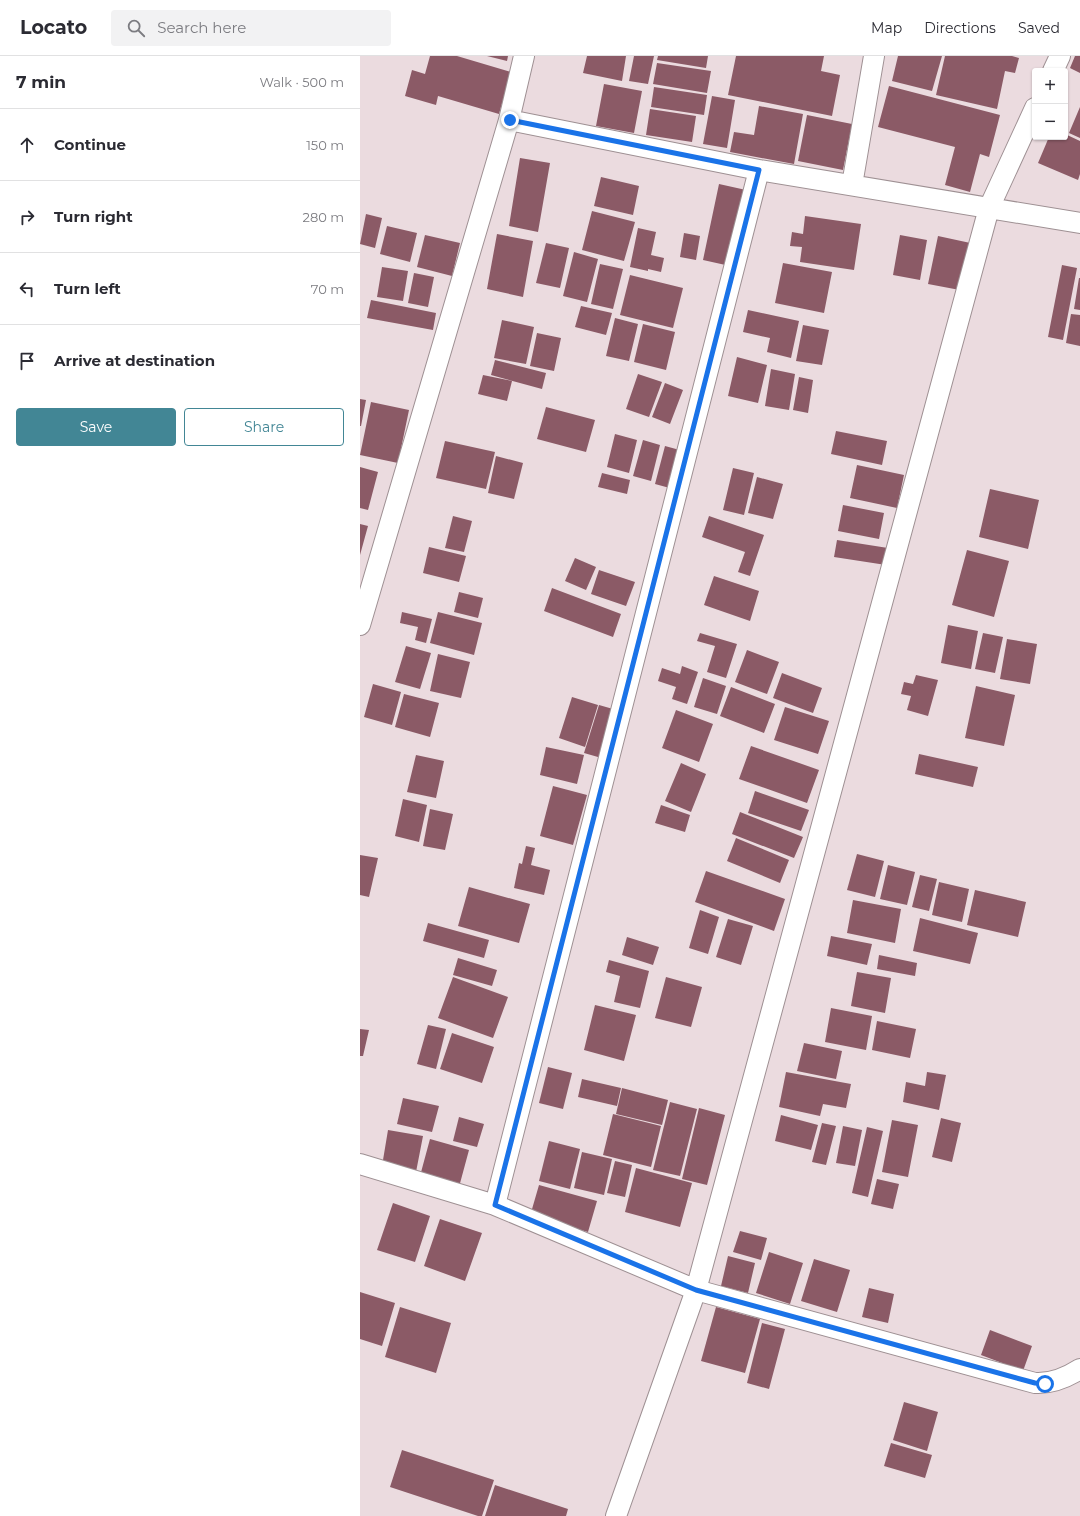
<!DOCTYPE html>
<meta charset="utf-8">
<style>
:root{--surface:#fff;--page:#f2f2f3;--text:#2b2b33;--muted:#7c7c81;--line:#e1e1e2;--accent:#428695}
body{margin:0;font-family:Montserrat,sans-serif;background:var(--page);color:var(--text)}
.controls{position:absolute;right:12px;top:12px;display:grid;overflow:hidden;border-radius:4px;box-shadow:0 1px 3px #0004}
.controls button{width:36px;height:36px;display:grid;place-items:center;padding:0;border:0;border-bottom:1px solid var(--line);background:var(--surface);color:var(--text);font:20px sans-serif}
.stop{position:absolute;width:12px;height:12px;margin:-9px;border:3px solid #1a73e8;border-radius:50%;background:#fff}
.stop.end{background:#1a73e8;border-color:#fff;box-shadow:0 1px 4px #0008}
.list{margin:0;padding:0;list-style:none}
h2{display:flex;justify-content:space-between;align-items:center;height:52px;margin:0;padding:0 16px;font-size:17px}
h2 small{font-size:13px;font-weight:400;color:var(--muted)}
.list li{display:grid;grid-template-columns:26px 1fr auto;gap:12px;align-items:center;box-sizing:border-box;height:72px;padding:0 16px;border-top:1px solid var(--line)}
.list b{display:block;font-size:15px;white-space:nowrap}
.list em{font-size:13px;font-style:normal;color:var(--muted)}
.actions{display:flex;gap:8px;padding:12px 16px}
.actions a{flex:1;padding:9px 0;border:1px solid var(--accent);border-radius:4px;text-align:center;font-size:14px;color:var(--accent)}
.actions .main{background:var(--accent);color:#fff}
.icon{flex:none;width:22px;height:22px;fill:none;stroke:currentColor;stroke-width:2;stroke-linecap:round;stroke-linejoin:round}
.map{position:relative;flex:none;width:720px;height:1460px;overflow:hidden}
header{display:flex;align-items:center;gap:24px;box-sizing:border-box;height:56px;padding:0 20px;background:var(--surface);border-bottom:1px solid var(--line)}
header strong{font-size:19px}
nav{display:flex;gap:22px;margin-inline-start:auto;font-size:14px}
.search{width:280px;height:36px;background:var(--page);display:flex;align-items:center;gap:10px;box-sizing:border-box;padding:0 14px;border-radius:4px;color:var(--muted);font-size:15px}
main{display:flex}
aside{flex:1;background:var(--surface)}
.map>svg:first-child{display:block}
.building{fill:#8b5a66}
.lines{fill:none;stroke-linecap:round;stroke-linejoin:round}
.street-casing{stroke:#9e9093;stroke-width:22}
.street{stroke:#fff;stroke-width:20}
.route{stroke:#1a73e8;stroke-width:5}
</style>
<header>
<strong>Locato</strong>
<div class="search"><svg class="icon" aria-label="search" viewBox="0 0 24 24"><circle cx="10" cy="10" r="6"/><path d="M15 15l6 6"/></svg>Search here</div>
<nav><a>Map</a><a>Directions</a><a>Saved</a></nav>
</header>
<main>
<aside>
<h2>7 min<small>Walk · 500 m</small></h2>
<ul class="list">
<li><svg class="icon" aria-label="ahead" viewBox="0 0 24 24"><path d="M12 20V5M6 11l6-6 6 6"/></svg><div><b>Continue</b></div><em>150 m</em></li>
<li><svg class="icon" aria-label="right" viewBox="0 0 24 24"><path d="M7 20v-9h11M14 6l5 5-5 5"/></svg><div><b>Turn right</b></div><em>280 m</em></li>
<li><svg class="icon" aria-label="left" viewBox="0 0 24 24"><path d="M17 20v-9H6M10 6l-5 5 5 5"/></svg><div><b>Turn left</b></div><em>70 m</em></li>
<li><svg class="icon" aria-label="arrive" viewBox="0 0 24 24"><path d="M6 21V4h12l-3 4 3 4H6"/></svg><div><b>Arrive at destination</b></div></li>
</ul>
<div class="actions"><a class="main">Save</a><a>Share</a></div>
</aside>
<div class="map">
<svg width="720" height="1460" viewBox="0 0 720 1460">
<rect width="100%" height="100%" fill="#ebdbdf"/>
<path class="building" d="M70,0H97L151,16L139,58L78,40L76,49L45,40L52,14L65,18Z
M127,0H148L147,5Z
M227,0H266L262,25L223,17Z
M274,0H294L288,28L269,25Z
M298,0H348L346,12L297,4Z
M376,0H464L461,15L480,19L472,60L368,39Z
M538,0H582L572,35L532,25Z
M585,0H652L659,2L655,17L645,15L637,53L576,39Z
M715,0H720V17L710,12Z
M297,7L351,15L347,37L293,28Z
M244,28L282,35L274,77L236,70Z
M529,30L640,59L629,101L620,98L610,136L585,129L595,91L518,71Z
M294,31L347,39L344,59L291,51Z
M352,40L375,44L367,92L343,88Z
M399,50L443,58L434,108L370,96L374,76L394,79Z
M720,51V82L709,77Z
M290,53L336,60L332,86L286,79Z
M447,59L492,68L483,114L438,105Z
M705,78L720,85V118L718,124L678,107L689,81H705Z
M160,102L190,107L178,176L149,170Z
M241,121L279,130L273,159L234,150Z
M359,128L386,134L370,210L343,204Z
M232,155L275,166L264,205L222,194Z
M6,158L22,162L15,192L0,188Z
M445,160L501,168L494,214L440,206L442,191L430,190L432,176L443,178Z
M27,170L57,177L50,206L20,198Z
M278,172L296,176L291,199L304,202L301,216L288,213V215L270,211Z
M324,177L340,180L336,204L320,201Z
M137,178L173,185L163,241L127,233Z
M65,179L100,187L92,220L57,211Z
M540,179L567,184L560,224L533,219Z
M578,180L615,188L605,235L568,228Z
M186,187L209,192L200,232L176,227Z
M214,196L238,203L227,246L203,240Z
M423,207L472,216L464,257L415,247Z
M240,208L263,213L253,253L231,248Z
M702,209L717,212L703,284L688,281Z
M22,211L48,215L43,245L17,241Z
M54,217L74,221L68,251L48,247Z
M270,219L323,232L313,272L260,259Z
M719,222H720V254L714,253Z
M11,244L76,257L73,274L7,262Z
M221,250L252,257L246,279L215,271Z
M388,254L439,265L431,302L407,296L410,282L383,276Z
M711,258L720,259V290L706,287Z
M255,262L278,268L269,305L246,300Z
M142,264L174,271L166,308L134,302Z
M283,268L315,276L306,314L274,306Z
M443,269L469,274L462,309L436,305Z
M177,277L201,282L194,315L170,310Z
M377,301L407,309L398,347L368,340Z
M135,304L186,317L182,333L131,319Z
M411,313L435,318L429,354L405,350Z
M278,318L302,326L289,361L266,353Z
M123,319L152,325L147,345L118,338Z
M439,321L453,324L448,357L433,354Z
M305,327L323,334L310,368L292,361Z
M0,343L6,344L1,370H0Z
M11,346L49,354L38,407L0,399Z
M186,351L235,364L226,396L177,383Z
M476,375L527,385L522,409L471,398Z
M255,378L277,384L269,417L247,411Z
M283,384L300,389L291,425L273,420Z
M85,385L135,396L126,433L76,422Z
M305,390L327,396L317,434L295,428Z
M136,400L163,407L154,443L128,437Z
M497,409L544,419L537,452L490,442Z
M0,411L18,416L8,454L0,452Z
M373,412L394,417L384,459L363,454Z
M242,417L270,424L267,438L238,431Z
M397,421L423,428L413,463L388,457Z
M630,433L679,444L668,493L619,481Z
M483,449L524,457L519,483L478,475Z
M93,460L112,465L104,496L85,492Z
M349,460L404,479L390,520L378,516L385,496L342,481Z
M0,468L8,470L0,499Z
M477,484L528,492L526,509L474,501Z
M69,491L106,500L99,526L63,517Z
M607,494L649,505L634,561L592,549Z
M215,502L236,511L226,534L205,525Z
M239,514L275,526L266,550L231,538Z
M354,520L399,535L390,565L344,549Z
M192,532L261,558L253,581L184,555Z
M99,536L123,542L118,562L94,556Z
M42,556L72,563L66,587L55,584L58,571L40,567Z
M78,556L122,567L114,599L70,587Z
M588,569L618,575L611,613L581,607Z
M340,577L377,588L366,622L347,616L355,590L337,585Z
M623,577L643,581L635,617L615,613Z
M647,583L677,588L670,628L640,623Z
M46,590L71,597L60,633L35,626Z
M387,594L419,606L407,638L375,626Z
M78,598L110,606L101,642L70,635Z
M322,610L338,616L327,648L312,643L316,631L298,625L302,612L320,618Z
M422,617L462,632L453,657L413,642Z
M556,619L578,624L568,660L547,654L551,640L541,638L544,626L553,628Z
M343,622L366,630L357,658L334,651Z
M13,628L41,636L32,669L4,661Z
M616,630L655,639L644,690L605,682Z
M371,631L415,648L404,677L360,660Z
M44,638L79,647L70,681L35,671Z
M212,641L238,649L225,691L199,682Z
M239,649L260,655L245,703L224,697Z
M425,651L469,665L458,698L414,684Z
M316,654L353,668L339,706L302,692Z
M391,690L459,714L447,747L379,723Z
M186,691L224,699L217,728L180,719Z
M559,698L618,711L613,731L555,718Z
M56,699L84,705L76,742L47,736Z
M321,707L346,718L331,756L305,745Z
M193,730L227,739L213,789L180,780Z
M395,735L449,754L441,775L388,757Z
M43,743L67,749L59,786L35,780Z
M301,749L330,759L325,776L295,767Z
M70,753L93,758L85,794L63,790Z
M380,756L443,781L434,802L372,778Z
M376,782L429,804L420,827L367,805Z
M166,790L175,792L171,809L190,814L184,839L154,832L159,807L162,808Z
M497,798L524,805L515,841L487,834Z
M0,799L18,802L9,841L0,839Z
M528,809L555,816L547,849L520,843Z
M346,815L425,843L414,875L335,846Z
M560,819L577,823L569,855L552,851Z
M579,826L609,833L602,866L572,859Z
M109,831L170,848L159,887L98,870Z
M615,834L666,846L658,881L607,869Z
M493,844L541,853L535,887L487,877Z
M340,854L359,861L348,898L329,892Z
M560,862L618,877L610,908L553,895Z
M368,863L393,870L381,909L356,901Z
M68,867L129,884L124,902L63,885Z
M471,880L512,888L507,909L467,900Z
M267,881L299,891L293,909L262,899Z
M519,899L557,907L555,920L517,913Z
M98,902L137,914L132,930L93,919Z
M249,904L289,915L280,952L254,946L260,920L246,916Z
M497,916L531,922L525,957L491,950Z
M93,921L148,941L133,982L78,962Z
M306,921L342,931L331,971L295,962Z
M235,949L276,959L264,1005L224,994Z
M471,952L512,960L506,994L465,986Z
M517,965L556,973L550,1002L512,994Z
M68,969L86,973L76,1013L57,1008Z
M0,973L9,974L3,1000H0Z
M92,977L134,991L122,1027L80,1013Z
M444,987L482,995L476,1023L437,1015Z
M188,1011L212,1017L203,1053L179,1047Z
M426,1016L491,1028L486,1052L463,1048L460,1060L419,1051Z
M567,1016L586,1019L579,1054L543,1046L546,1026L565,1030Z
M222,1023L261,1032L257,1050L218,1041Z
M262,1032L308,1044L302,1069L256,1058Z
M43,1042L79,1050L72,1076L37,1068Z
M310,1046L337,1053L320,1120L293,1114Z
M339,1052L365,1059L347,1129L322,1123Z
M253,1058L301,1070L291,1111L243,1099Z
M421,1059L458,1069L451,1094L415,1085Z
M99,1061L124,1068L117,1091L93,1085Z
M581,1062L601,1067L592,1106L572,1101Z
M532,1064L558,1069L548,1121L522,1116Z
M462,1067L476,1070L466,1109L452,1106Z
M483,1070L502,1074L495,1110L476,1107Z
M507,1071L523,1075L508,1141L492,1137Z
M28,1074L63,1080L56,1116L22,1110Z
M70,1083L109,1094L99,1131L60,1120Z
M189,1085L220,1093L210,1133L179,1125Z
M222,1096L252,1103L244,1139L214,1132Z
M255,1105L272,1109L265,1141L247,1137Z
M276,1112L332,1127L320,1171L265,1156Z
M517,1123L539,1128L533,1153L511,1148Z
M179,1129L237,1145L228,1176L170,1160Z
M33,1147L70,1160L55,1206L17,1194Z
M80,1163L122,1177L105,1225L64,1210Z
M380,1175L407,1182L401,1204L373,1196Z
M409,1196L443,1207L430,1248L396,1237Z
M368,1200L395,1207L388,1237L361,1230Z
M454,1203L490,1214L477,1256L441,1245Z
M509,1232L534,1238L528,1267L502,1261Z
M0,1236L35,1247L22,1290L0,1283Z
M40,1251L91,1267L76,1317L25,1301Z
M356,1251L400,1263L385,1317L341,1305Z
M402,1267L425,1273L409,1333L387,1327Z
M630,1274L672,1290L663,1315L621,1299Z
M544,1346L578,1356L567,1395L533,1384Z
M531,1387L572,1399L565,1422L524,1410Z
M42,1394L134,1424L122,1460H118L30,1431Z
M135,1429L208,1453L206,1460H125Z"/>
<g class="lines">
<g class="street-casing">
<path id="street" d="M693,15L700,0
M149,64L399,114L720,167
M492,129L514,0
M0,569L149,64L164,0
M0,1108L135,1149L336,1234L675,1327C692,1328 706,1322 720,1313
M135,1149L399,114
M256,1460L336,1234L629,152L675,52"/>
</g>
<use href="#street" class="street"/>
</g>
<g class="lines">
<path class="route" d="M150,64L399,114L135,1149L336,1234L675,1327L685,1328"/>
</g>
</svg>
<div class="controls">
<button>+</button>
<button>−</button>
</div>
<div class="stop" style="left:685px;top:1328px"></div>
<div class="stop end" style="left:150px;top:64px"></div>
</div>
</main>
